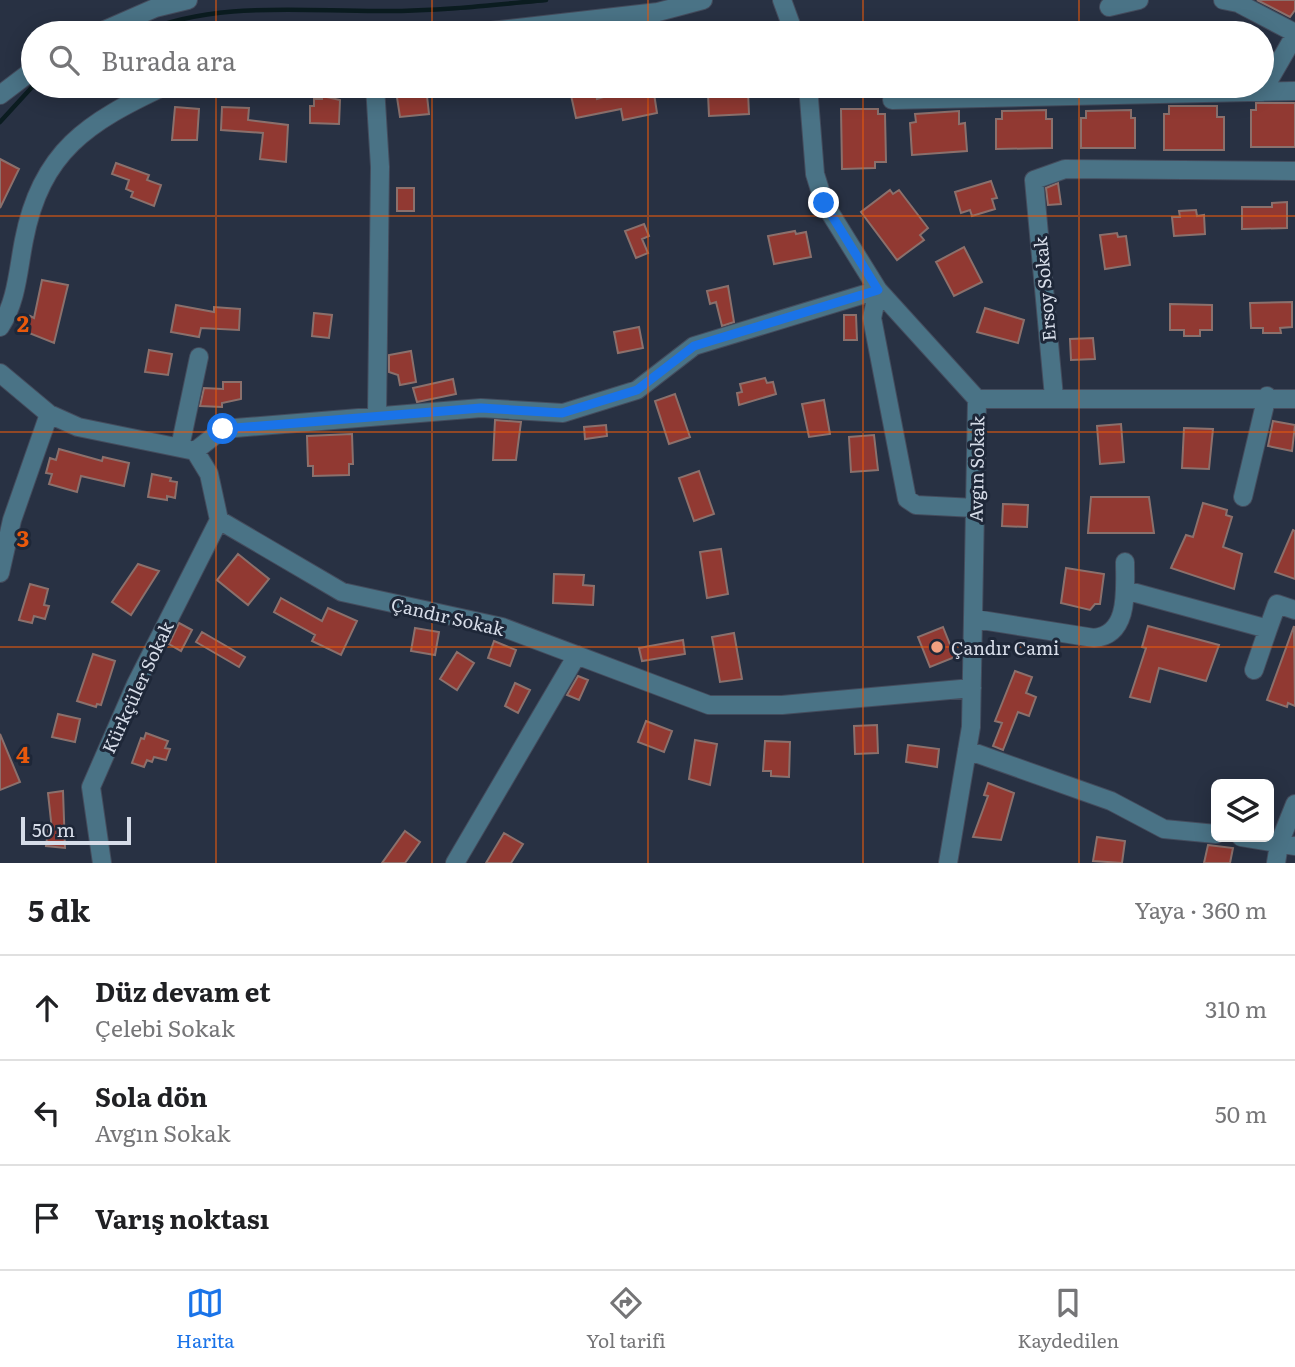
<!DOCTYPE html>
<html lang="tr">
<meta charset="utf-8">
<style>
:root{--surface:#fff;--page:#f2f2f2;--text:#202124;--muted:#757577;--line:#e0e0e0;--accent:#1a73e8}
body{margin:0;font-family:Literata,serif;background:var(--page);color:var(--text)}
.controls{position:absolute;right:21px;bottom:21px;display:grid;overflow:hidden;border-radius:10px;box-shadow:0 4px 18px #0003}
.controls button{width:63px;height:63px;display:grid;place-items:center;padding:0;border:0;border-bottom:2px solid var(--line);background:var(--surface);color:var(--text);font:35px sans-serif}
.scale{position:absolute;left:21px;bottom:18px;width:110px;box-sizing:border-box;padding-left:7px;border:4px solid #d6dce8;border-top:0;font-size:19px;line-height:24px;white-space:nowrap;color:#d6dce8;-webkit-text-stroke:5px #1e2738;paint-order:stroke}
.stop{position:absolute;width:21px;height:21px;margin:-16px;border:5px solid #1a73e8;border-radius:50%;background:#fff}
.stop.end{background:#1a73e8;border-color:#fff;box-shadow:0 2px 7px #0008}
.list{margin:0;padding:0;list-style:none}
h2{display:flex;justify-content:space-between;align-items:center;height:91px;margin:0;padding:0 28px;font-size:30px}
h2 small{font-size:23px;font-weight:400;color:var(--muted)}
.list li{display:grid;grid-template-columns:46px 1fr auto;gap:21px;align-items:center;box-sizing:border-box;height:105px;padding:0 28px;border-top:2px solid var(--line)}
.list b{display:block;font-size:26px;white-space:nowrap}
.list p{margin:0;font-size:23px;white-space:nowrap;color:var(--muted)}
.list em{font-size:23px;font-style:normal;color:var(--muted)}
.icon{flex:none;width:38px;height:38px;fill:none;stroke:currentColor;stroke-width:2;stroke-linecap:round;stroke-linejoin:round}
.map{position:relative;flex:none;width:1295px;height:863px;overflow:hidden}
.search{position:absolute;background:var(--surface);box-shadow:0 4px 18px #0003;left:21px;right:21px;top:21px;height:77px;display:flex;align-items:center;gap:18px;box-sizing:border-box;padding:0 24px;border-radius:38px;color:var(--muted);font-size:26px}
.sheet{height:406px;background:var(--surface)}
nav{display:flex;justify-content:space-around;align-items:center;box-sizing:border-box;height:98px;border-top:2px solid var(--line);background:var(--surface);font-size:19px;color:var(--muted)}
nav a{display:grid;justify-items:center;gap:4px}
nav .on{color:var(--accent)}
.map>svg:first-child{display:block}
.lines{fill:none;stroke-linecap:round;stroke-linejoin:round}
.stream{stroke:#0b1c20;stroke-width:4.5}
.building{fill:#913932;stroke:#8b706c;stroke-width:2}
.minor-casing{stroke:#444c5d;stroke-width:20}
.minor{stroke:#4a7386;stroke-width:18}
.route{stroke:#1a73e8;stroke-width:9}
.grid{fill:none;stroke:#e8590c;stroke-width:2;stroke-opacity:0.55}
.poi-dot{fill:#f2a080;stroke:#1e2738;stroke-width:2.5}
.labels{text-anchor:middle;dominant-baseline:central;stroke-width:6;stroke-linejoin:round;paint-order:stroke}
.street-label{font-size:18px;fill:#d6dce8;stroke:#1e2738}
.poi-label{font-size:18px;fill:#d6dce8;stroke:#1e2738;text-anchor:start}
.grid-label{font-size:23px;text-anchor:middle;font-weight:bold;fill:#e8590c;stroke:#1e2738;stroke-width:6;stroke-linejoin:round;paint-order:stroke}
</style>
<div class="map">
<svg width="1295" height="863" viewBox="0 0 1295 863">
<rect width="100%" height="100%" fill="#283143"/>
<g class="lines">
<path class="stream" d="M140,33C216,0 304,12 386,11C439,11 493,5 546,0
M0,122L33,86"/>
</g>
<path class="building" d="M1257,0H1295V10L1290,17Z
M569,86H595L597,99L641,86L653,87L657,113L623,120L621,109L576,118Z
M426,87L429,114L400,117L396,91Z
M748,92L749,114L709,116L708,94Z
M322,96L340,100L339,124L310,123V106H314V99H322Z
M1256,103H1295V147H1251V110H1256Z
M1169,106H1217V117H1224V150H1164V114H1169Z
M175,107L199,109L197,140H172Z
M222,107L249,108L248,120L288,125L286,162L260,159L263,133L221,130Z
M841,109H878V114H885L886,162H875V168L842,169Z
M1046,110V119H1052V148L996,149V119H1002V111Z
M1131,110V118H1135V148H1081V118H1086V111Z
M959,111V124L965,123L967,151L912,155L910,123L916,122L915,114Z
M0,159L19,169L0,208Z
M116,163L149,175L147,180L161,185L154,206L131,197L133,192L126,189L129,180L112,174Z
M991,181L997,198L992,199L995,209L972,216L970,210L961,213L955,192Z
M1058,183L1061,204L1048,205L1046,188Z
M397,188H414V211H397Z
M890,190L893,194L899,190L928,228L920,235L924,240L897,260L861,212Z
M1287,202V228L1242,229V207H1272V203Z
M1196,210L1197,216L1204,215L1205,234L1174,236L1172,217H1180L1179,211Z
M644,224L649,236L642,239L648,253L636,258L625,231Z
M795,231L796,234L806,232L811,257L774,264L768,236Z
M1117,233L1118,237L1126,236L1130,265L1105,269L1100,235Z
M964,247L982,282L954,296L936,262Z
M42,280L68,285L54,343L24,331L30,316L34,318Z
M728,286L734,322L722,326L716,302L710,304L707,291Z
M1292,302V327L1280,328L1281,333H1263V328H1251L1250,303Z
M1170,304L1212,305V330H1200V336H1184V330H1170Z
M176,305L214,312V307L240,309L239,330L201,328L199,337L171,332Z
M985,308L1024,320L1018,343L977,332Z
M314,313L332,315L329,338L312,336Z
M844,315H856L857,340H844Z
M639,327L643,348L618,353L614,332Z
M1093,338L1095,359L1071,360L1070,339Z
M149,350L172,354L168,375L145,372Z
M411,351L416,382L400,385L398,375L389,372V355Z
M765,378L767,383L773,382L776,394L739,405L737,393L742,392L740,384Z
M453,379L456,394L417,402L413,388Z
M223,382H241V399L222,403V407L200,406L204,388L223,389Z
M675,394L690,437L669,444L655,401Z
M824,400L830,434L809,437L802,404Z
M495,420L521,422L516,460H493Z
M1273,421L1295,425L1292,451L1268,446Z
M1121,424L1124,462L1100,464L1097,426Z
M606,425L607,436L585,439L584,427Z
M1184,428L1213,429L1209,469L1182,468Z
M352,434L353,464H349V475L313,476V466H308L307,436Z
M874,435L878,470L851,472L849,437Z
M59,449L102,461L103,457L129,463L124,486L81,476L77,492L49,484L52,474L46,473L50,458L56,460Z
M699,471L714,514L694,521L679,478Z
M152,474L171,478L170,481L177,482L175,498L167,496V500L148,497Z
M1091,497H1149L1154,533H1088Z
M1203,503L1227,510L1226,515L1232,517L1223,547L1242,554L1234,589L1171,568L1186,535L1193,537Z
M1003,504L1028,505L1027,527L1002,526Z
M1293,530L1295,531V579L1275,572Z
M721,549L728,594L707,598L700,552Z
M238,554L269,579L248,605L217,580Z
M138,564L159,571L131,615L112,602Z
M1066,568L1104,574L1100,604H1095L1090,610L1061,603Z
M554,574L584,575L583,585L594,586L593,605L553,603Z
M30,584L48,589L44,605L49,606L45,619L34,616L32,623L19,620Z
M281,598L322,621L328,608L357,621L341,655L312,641L315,635L274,612Z
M179,623L192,630L181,651L169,644Z
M1148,626L1219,645L1206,681L1159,668L1150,702L1130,697L1146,648L1142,647Z
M1294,626L1295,706L1288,703L1287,707L1267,700Z
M943,627L955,657L930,667L918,637Z
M415,628L439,632L435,655L411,651Z
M202,632L245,657L239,667L196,642Z
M734,633L742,679L720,682L712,637Z
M683,640L685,654L642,661L639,648Z
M494,641L516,650L510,666L488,658Z
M457,652L474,663L457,690L440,679Z
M93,654L115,661L101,705L97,704L96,707L77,701Z
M1015,671L1032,677L1026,693L1036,697L1029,716L1018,712L1003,750L993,746L1002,723L995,721Z
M578,676L588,680L579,700L567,695Z
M515,683L530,690L518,713L505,706Z
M58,714L80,719L75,742L52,737Z
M646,721L672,731L664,752L638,742Z
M877,725L878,753L855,754L854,726Z
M146,733L168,741L165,748L170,749L166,760L154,757L152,762L147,760L144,767L132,763L141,738L144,739Z
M0,734L20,782L0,790Z
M695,740L717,744L710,785L689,779Z
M765,741L790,742L789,777L771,776V771H763Z
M908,745L939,749L937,767L906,762Z
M988,783L1014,793L1001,840L973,837L988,796L984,795Z
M63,791L65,848L46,846L48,830H52L48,793Z
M405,831L420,842L405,863H382Z
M504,833L523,844L511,863H486Z
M1097,837L1125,841L1122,863L1093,861Z
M1208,845L1233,848L1230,863H1204Z"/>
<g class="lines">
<g class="minor-casing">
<path id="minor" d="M782,0L794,33
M1223,0L1238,3L1295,33
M1109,7L1139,0
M98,33L155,8L188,0
M474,33L658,12L703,0
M375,86L380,167L377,416
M808,86L815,174L824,203L878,290L977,399L971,727L948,863
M1262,92L1295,35
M0,95L33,70
M892,100L1295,91
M0,327C17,301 18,270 24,240C41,151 88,122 165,86
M0,373L49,414L78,427L195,451L209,474L219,520L342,592L502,627L709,705H782L972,688
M1054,397L1034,180L1065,169L1295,171
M977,399H1295
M180,447L199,357
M195,451L223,429L481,408L563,413L637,390L694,346L878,290L872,318L907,499L916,505L975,508
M1243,497L1267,396
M0,573L12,520L49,414
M1125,590L1268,629L1277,604L1295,610
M975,619L1094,638C1130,635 1125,589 1125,562
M1254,670L1268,629
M967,750L1111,801L1164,829L1216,834
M1241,837L1295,846
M102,863L91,787L136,684L219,520
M455,863L577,655
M1276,863L1279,844L1295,804"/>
</g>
<use href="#minor" class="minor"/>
</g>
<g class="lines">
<path class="route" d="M223,429L481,408L562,413L637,390L694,346L878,290L824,203"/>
</g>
<path class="grid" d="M216,0V33M432,0V33M648,0V33M863,0V33M1079,0V33M216,86V863M432,86V863M648,86V863M863,86V863M1079,86V863M0,216H1295M0,432H1295M0,647H1295"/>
<circle class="poi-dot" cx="937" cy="647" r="7"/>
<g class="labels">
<g class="street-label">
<text transform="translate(1044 289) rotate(-95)">Ersoy Sokak</text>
<text transform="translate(976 469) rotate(-89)">Avgın Sokak</text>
<text transform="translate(448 616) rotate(13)">Çandır Sokak</text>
<text transform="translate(137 687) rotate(-65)">Kürkçüler Sokak</text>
</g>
<g class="poi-label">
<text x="951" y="647">Çandır Cami</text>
</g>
</g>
<g class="grid-label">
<text x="23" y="332">2</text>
<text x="23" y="547">3</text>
<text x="23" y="763">4</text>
</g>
</svg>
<div class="controls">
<button><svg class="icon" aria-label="layers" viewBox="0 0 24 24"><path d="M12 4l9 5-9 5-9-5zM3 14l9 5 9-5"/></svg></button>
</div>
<div class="scale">50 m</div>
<div class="stop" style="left:223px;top:429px"></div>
<div class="stop end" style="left:824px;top:203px"></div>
<div class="search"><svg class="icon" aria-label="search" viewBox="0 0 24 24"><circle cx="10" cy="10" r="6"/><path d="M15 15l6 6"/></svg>Burada ara</div>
</div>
<section class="sheet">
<h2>5 dk<small>Yaya · 360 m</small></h2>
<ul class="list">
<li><svg class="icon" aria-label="ahead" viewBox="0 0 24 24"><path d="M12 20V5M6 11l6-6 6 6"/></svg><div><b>Düz devam et</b><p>Çelebi Sokak</p></div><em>310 m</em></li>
<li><svg class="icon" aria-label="left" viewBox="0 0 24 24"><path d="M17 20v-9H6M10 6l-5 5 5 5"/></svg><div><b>Sola dön</b><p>Avgın Sokak</p></div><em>50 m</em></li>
<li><svg class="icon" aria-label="arrive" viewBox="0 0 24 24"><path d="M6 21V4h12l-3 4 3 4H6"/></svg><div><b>Varış noktası</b></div></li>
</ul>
</section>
<nav>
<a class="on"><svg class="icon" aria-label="map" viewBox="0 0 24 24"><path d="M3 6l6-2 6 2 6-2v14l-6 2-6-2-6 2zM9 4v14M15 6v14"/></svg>Harita</a>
<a><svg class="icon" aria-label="directions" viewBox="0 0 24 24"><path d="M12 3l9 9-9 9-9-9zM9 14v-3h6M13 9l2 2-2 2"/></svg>Yol tarifi</a>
<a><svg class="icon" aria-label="saved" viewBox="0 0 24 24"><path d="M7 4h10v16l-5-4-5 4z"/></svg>Kaydedilen</a>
</nav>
